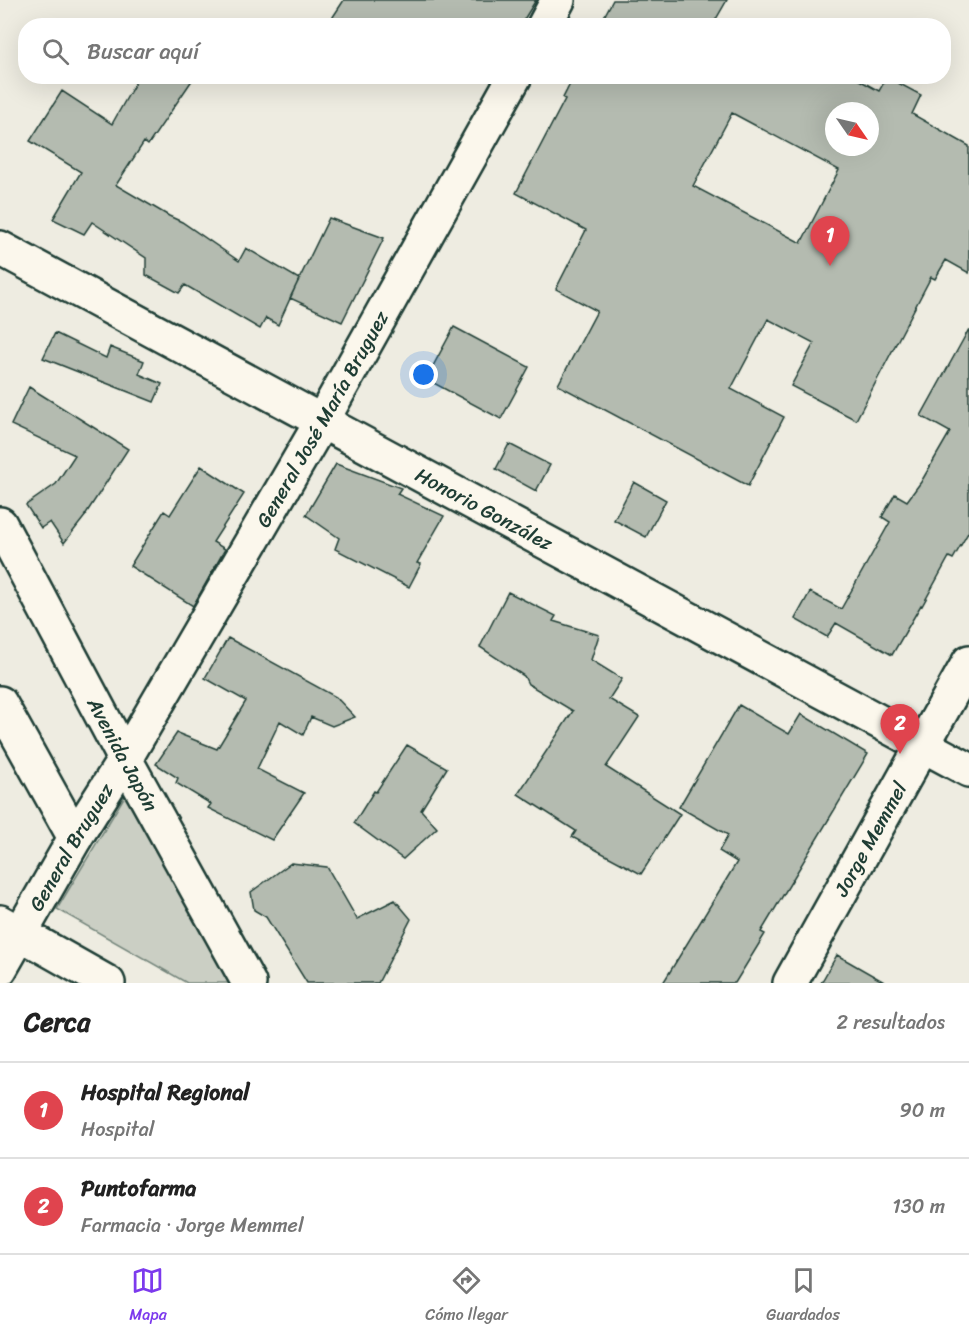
<!DOCTYPE html>
<html lang="es">
<meta charset="utf-8">
<style>
:root{--surface:#fff;--page:#f6f6f6;--text:#222;--muted:#767676;--line:#e0e0e0;--accent:#7c3aed}
body{margin:0;font-family:Sriracha,sans-serif;background:var(--page);color:var(--text)}
.compass{position:absolute;left:825px;top:102px;width:54px;height:54px;border-radius:50%;background:var(--surface);box-shadow:0 6px 24px #0002;rotate:124deg}
.you{position:absolute;left:424px;top:375px;width:21px;height:21px;margin:-15px;border:4px solid #fff;border-radius:50%;background:#1a73e8;box-shadow:0 0 0 9px #1a73e833}
.badge{display:grid;place-items:center;width:39px;height:39px;border-radius:50%;background:var(--accent);color:#fff;font-size:20px;font-weight:700}
.pin{position:absolute;translate:-50% -50px;filter:drop-shadow(0 2px 3px #0008)}
.pin::after{content:'';position:absolute;top:32px;width:21px;height:18px;background:inherit;clip-path:polygon(0 0,100% 0,50% 100%)}
.list{margin:0;padding:0;list-style:none}
h2{display:flex;justify-content:space-between;align-items:center;height:78px;margin:0;padding:0 24px;font-size:26px}
h2 small{font-size:20px;font-weight:400;color:var(--muted)}
.list li{display:grid;grid-template-columns:39px 1fr auto;gap:18px;align-items:center;box-sizing:border-box;height:96px;padding:0 24px;border-top:2px solid var(--line)}
.list b{display:block;font-size:22px;white-space:nowrap}
.list p{margin:0;font-size:20px;white-space:nowrap;color:var(--muted)}
.list em{font-size:20px;font-style:normal;color:var(--muted)}
.icon{flex:none;width:33px;height:33px;fill:none;stroke:currentColor;stroke-width:2;stroke-linecap:round;stroke-linejoin:round}
.map{position:relative;flex:none;width:969px;height:983px;overflow:hidden}
.search{position:absolute;background:var(--surface);box-shadow:0 6px 24px #0002;left:18px;right:18px;top:18px;height:66px;display:flex;align-items:center;gap:15px;box-sizing:border-box;padding:0 21px;border-radius:24px;color:var(--muted);font-size:22px}
.sheet{height:270px;background:var(--surface)}
nav{display:flex;justify-content:space-around;align-items:center;box-sizing:border-box;height:84px;border-top:2px solid var(--line);background:var(--surface);font-size:16px;color:var(--muted)}
nav a{display:grid;justify-items:center;gap:3px}
nav .on{color:var(--accent)}
.map>svg:first-child{display:block}
.green{fill:#cbcfc4;stroke:#75867c;stroke-width:1.5}
.building{fill:#b4bbb0;stroke:#1f3d34;stroke-width:1.5;fill-rule:evenodd}
.lines{fill:none;stroke-linecap:round;stroke-linejoin:round}
.minor-casing{stroke:#1f3d34;stroke-width:38}
.secondary-casing{stroke:#1f3d34;stroke-width:38}
.trunk-casing{stroke:#1f3d34;stroke-width:38}
.minor{stroke:#fbf7ec;stroke-width:33}
.secondary{stroke:#fbf7ec;stroke-width:33}
.trunk{stroke:#fbf7ec;stroke-width:33}
.labels{text-anchor:middle;dominant-baseline:central;stroke-width:5;stroke-linejoin:round;paint-order:stroke}
.street-label{font-size:20px;fill:#1f3d34;stroke:#fbf7ec}
</style>
<div class="map">
<svg width="969" height="983" viewBox="0 0 969 983">
<rect width="100%" height="100%" fill="#eeece1"/>
<filter id="ink" filterUnits="userSpaceOnUse"><feTurbulence type="fractalNoise" baseFrequency=".0167" numOctaves="2"/><feDisplacementMap in="SourceGraphic" scale="12" xChannelSelector="R" yChannelSelector="G"/><feConvolveMatrix kernelMatrix="1 2 1 2 8 2 1 2 1" color-interpolation-filters="sRGB"/></filter>
<g filter="url(#ink)">
<path class="green" d="M138,774L261,983H187L57,909Z"/>
<path class="building" d="M344,0H536L520,26H327Z
M613,0H727L712,26H599Z
M139,76H195L148,145L144,142L116,185L169,216L182,222L239,261L246,248L299,279L278,325L266,318L260,329L185,285L179,293L146,275V258L92,222L84,234L53,219L81,172L30,141L62,91L112,124Z
M574,76H852L879,91L887,77L921,95L912,114L969,146V273L946,260L935,279L931,277L856,420L791,386L814,343L768,319L731,389L784,417L748,486L558,385L597,311L556,289L586,230L516,193L565,99L563,98ZM834,111H870V147H834ZM732,113L839,170L801,243L693,186Z
M329,218L384,238L342,322L290,298Z
M454,327L529,367L501,419L426,379Z
M969,329V531L953,559L949,557L922,606L921,605L892,655L836,623L827,637L795,619L810,592L841,609L890,522L882,517L895,494L907,501L921,482L950,432L921,416Z
M55,333L106,358L110,347L144,361L139,374L162,384L154,402L43,358Z
M29,387L128,449L85,515H86L64,543L50,522L41,528L26,505L56,484L75,455L11,425Z
M509,444L550,465L536,491L496,469Z
M336,464L401,488L397,494L444,516L417,563L421,564L409,587L335,549L339,538L306,515Z
M201,466L244,494L213,542L225,549L193,606L130,566L164,511L170,515Z
M634,482L666,500L646,537L614,520Z
M508,592L556,616L553,621L599,635L591,660L622,679L609,699L639,717L606,767L680,814L641,874L572,837L576,831L518,794L573,711L528,684L524,676L480,647Z
M228,638L336,697L355,717L332,726L311,717L303,735L280,721L257,769L304,793L272,840L208,808L211,804L176,783L178,778L156,764L177,733L217,749L246,701L205,678Z
M739,705L789,734L801,714L868,754L761,932L765,934L735,983H663L737,862L719,851L728,835L679,807Z
M407,745L447,768L421,810L437,828L403,859L354,823L374,791L376,792Z
M291,863L327,867L357,919L395,900L411,919L378,983H307L266,917L254,910L251,892Z
M837,955L886,983H821Z"/>
<g class="lines">
<g class="minor-casing">
<g id="minor">
<path d="M544,26L558,0"/>
<path id="s1" d="M0,248L969,770"/>
<path id="s2" d="M125,759L322,421L515,76"/>
<path id="s3" d="M790,983L969,662"/>
</g>
</g>
<g class="secondary-casing">
<g id="secondary">
<path id="s4" d="M0,524L125,759L249,983"/>
<path d="M0,703L75,838"/>
<path id="s5" d="M0,969L75,838L125,759"/>
</g>
</g>
<g class="trunk-casing">
<path id="trunk" d="M0,922L108,983"/>
</g>
<use href="#minor" class="minor"/>
<use href="#secondary" class="secondary"/>
<use href="#trunk" class="trunk"/>
</g>
</g>
<g class="labels">
<g class="street-label">
<text stroke="none"><textPath href="#s2" startOffset="393">General José María Bruguez</textPath></text>
<text stroke="none"><textPath href="#s1" startOffset="550">Honorio González</textPath></text>
<text stroke="none"><textPath href="#s4" startOffset="261">Avenida Japón</textPath></text>
<text stroke="none"><textPath href="#s3" startOffset="165">Jorge Memmel</textPath></text>
<text stroke="none"><textPath href="#s5" startOffset="141">General Bruguez</textPath></text>
</g>
</g>
</svg>
<svg class="compass" viewBox="-18 -18 36 36"><path d="M0-13l5 13h-10z" fill="#e53935"/><path d="M0 13l5-13h-10z" fill="#767676"/></svg>
<div class="you"></div>
<div class="pin badge" style="left:830px;top:266px;background:#e0444e">1</div>
<div class="pin badge" style="left:900px;top:754px;background:#e0444e">2</div>
<div class="search"><svg class="icon" aria-label="search" viewBox="0 0 24 24"><circle cx="10" cy="10" r="6"/><path d="M15 15l6 6"/></svg>Buscar aquí</div>
</div>
<section class="sheet">
<h2>Cerca<small>2 resultados</small></h2>
<ul class="list">
<li><span class="badge" style="background:#e0444e">1</span><div><b>Hospital Regional</b><p>Hospital</p></div><em>90 m</em></li>
<li><span class="badge" style="background:#e0444e">2</span><div><b>Puntofarma</b><p>Farmacia · Jorge Memmel</p></div><em>130 m</em></li>
</ul>
</section>
<nav>
<a class="on"><svg class="icon" aria-label="map" viewBox="0 0 24 24"><path d="M3 6l6-2 6 2 6-2v14l-6 2-6-2-6 2zM9 4v14M15 6v14"/></svg>Mapa</a>
<a><svg class="icon" aria-label="directions" viewBox="0 0 24 24"><path d="M12 3l9 9-9 9-9-9zM9 14v-3h6M13 9l2 2-2 2"/></svg>Cómo llegar</a>
<a><svg class="icon" aria-label="saved" viewBox="0 0 24 24"><path d="M7 4h10v16l-5-4-5 4z"/></svg>Guardados</a>
</nav>
